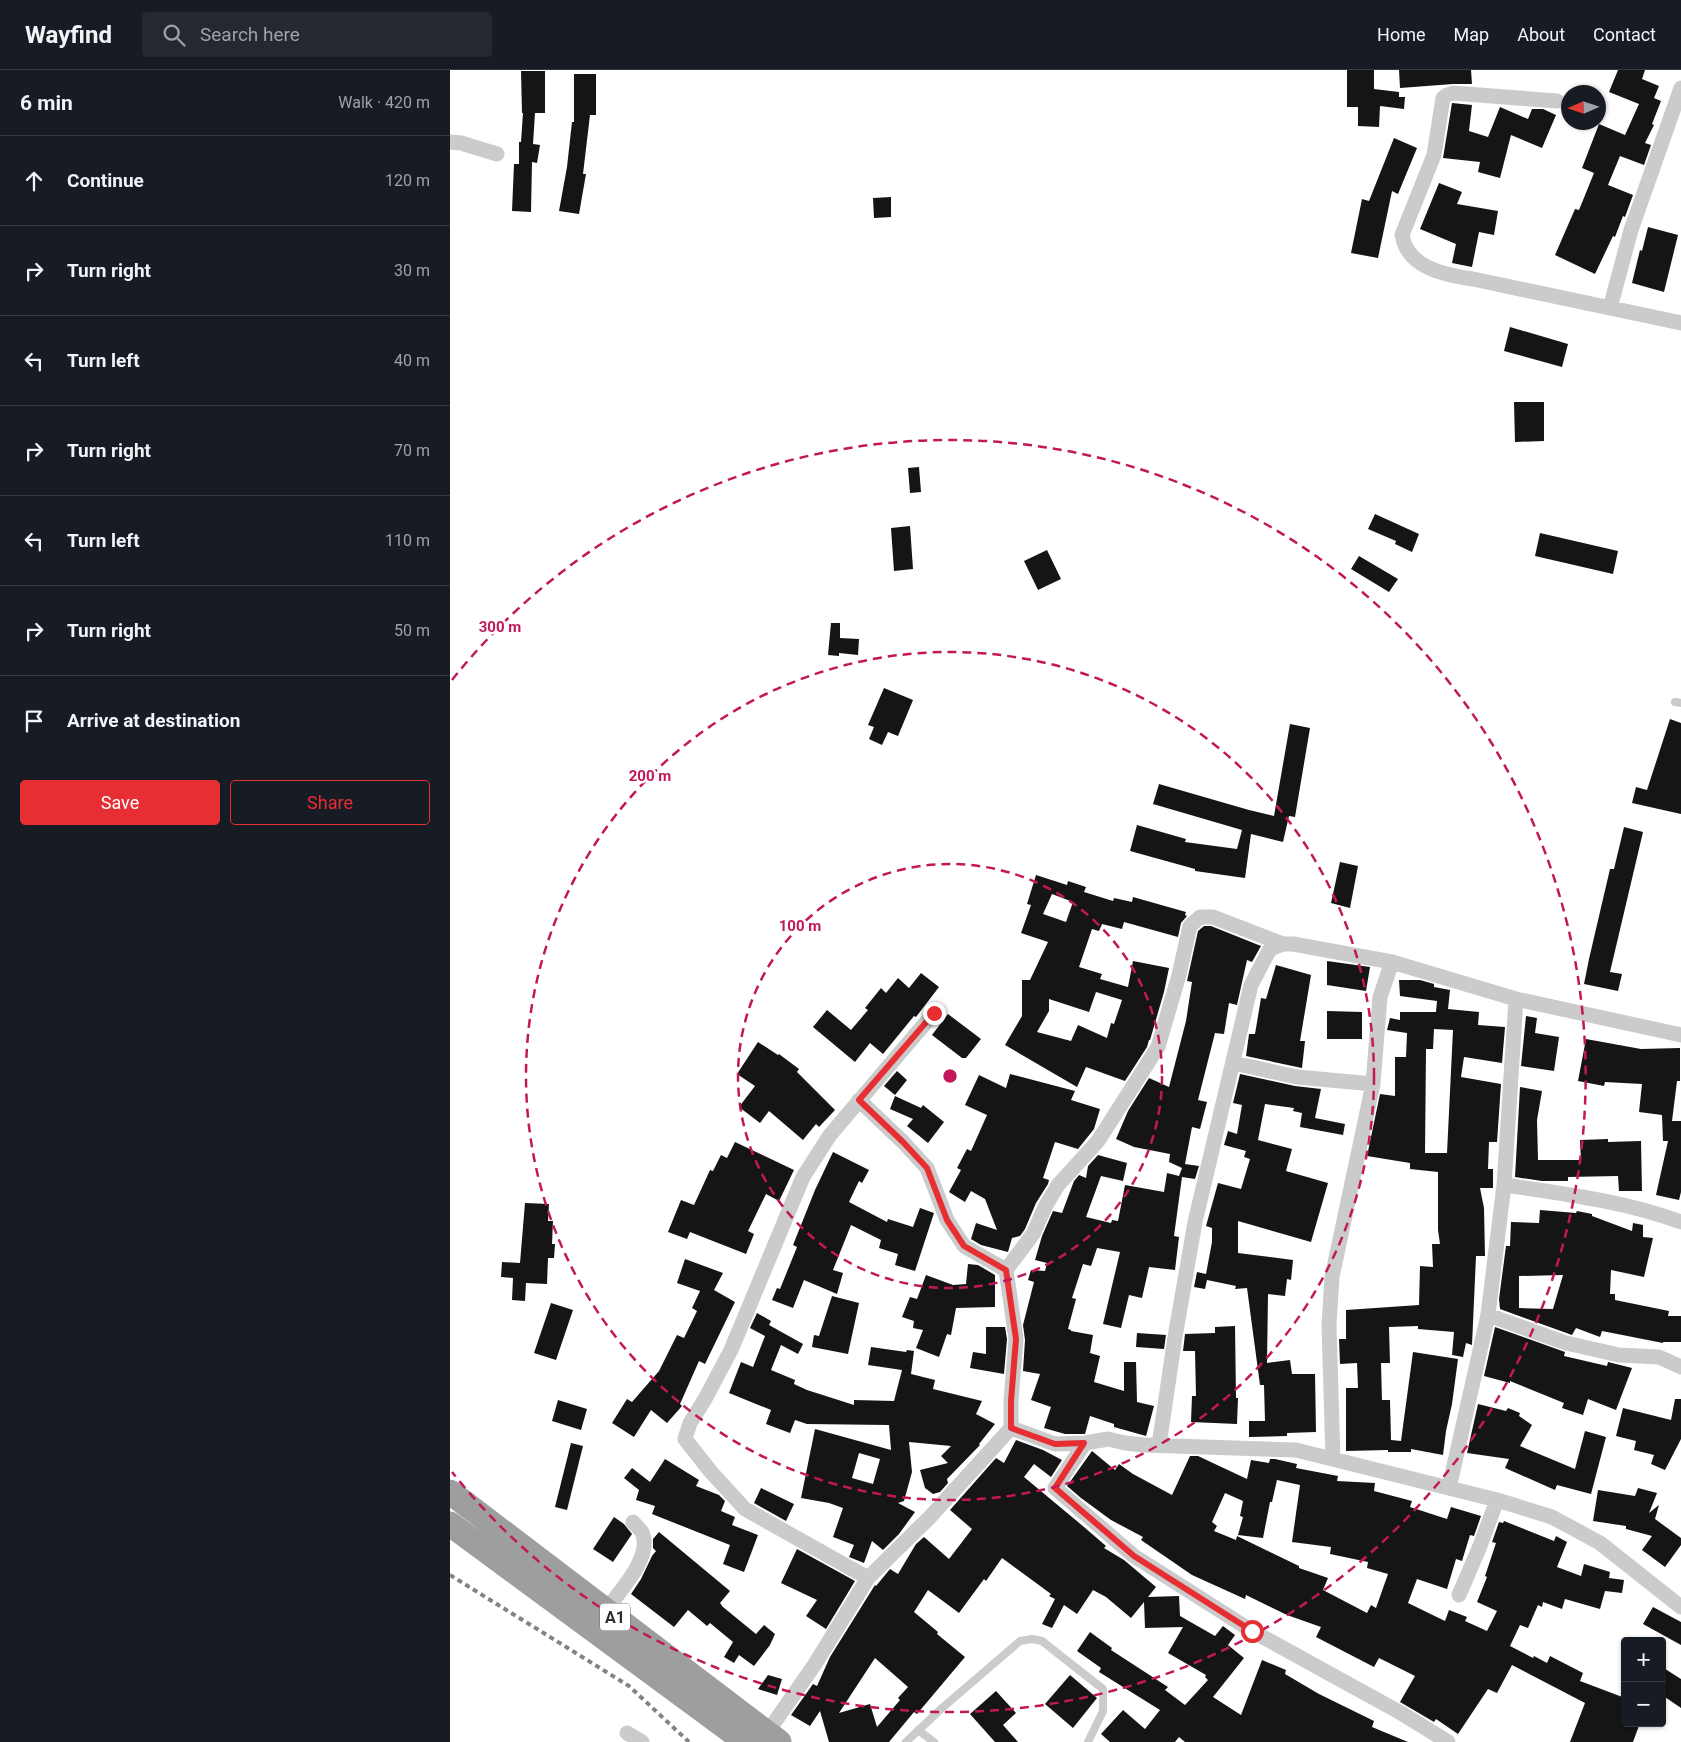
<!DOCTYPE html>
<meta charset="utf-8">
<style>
:root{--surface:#171b24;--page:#242831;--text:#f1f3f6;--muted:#9ea1a6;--line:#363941;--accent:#e72e33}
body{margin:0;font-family:Roboto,sans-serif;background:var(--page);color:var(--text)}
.controls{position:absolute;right:15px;bottom:15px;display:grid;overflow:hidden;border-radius:5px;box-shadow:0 1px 4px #0004}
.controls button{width:45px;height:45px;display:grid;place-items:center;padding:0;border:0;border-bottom:1px solid var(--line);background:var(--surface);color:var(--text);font:25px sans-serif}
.compass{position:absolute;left:1111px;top:15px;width:45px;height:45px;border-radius:50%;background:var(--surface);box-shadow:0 1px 4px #0004;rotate:267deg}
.stop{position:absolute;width:15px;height:15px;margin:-11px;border:4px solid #e72e33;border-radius:50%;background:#fff}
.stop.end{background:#e72e33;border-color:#fff;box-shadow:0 1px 5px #0008}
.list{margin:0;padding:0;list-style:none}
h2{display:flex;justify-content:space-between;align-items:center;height:65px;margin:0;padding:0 20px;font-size:21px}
h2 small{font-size:16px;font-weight:400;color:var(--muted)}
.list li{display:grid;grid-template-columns:32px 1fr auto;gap:15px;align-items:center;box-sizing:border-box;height:90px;padding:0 20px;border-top:1px solid var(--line)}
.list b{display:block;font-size:19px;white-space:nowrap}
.list em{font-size:16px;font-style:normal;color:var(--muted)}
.actions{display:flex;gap:10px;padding:15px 20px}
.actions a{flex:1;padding:11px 0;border:1px solid var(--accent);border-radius:5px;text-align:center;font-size:18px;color:var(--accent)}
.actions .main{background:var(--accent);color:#fff}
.icon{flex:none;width:28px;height:28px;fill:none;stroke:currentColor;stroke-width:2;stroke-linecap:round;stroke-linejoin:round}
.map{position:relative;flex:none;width:1231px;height:1672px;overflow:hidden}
header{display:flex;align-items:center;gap:30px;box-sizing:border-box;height:70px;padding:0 25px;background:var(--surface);border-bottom:1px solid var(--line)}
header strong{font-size:24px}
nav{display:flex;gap:28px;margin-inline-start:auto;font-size:18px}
.search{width:350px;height:45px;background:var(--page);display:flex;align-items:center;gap:12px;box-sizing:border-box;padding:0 18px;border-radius:5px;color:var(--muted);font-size:19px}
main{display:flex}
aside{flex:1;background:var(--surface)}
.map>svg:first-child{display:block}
.building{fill:#151515;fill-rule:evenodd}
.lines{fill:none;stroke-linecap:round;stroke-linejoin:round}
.service{stroke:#cbcbcb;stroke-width:8}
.minor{stroke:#cbcbcb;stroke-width:15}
.trunk{stroke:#9e9e9e;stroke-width:25}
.rail{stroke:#838383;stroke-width:4;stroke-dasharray:5 4;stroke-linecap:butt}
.route{stroke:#e72e33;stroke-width:6}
.ring{fill:none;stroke:#c2185b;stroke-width:2.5;stroke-dasharray:9 6}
.labels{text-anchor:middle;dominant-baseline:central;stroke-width:5;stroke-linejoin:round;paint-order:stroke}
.shield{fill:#fff;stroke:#6d6d6d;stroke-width:1}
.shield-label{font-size:16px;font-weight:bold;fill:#2e2e2e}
.centre{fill:#c2185b;stroke:#fff;stroke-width:2.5}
.ring-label{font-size:15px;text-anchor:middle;font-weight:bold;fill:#c2185b;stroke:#fff;stroke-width:5;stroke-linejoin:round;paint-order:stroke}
</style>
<header>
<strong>Wayfind</strong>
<div class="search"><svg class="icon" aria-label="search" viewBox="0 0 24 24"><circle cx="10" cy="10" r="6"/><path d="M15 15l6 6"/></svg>Search here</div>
<nav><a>Home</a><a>Map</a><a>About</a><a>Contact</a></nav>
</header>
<main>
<aside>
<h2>6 min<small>Walk · 420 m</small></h2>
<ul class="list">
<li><svg class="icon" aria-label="ahead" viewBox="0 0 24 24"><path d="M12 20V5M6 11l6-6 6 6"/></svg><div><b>Continue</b></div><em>120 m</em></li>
<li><svg class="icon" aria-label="right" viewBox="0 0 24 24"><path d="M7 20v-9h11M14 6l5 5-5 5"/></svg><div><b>Turn right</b></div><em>30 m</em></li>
<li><svg class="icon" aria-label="left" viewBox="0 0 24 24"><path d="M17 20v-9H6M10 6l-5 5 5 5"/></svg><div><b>Turn left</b></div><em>40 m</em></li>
<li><svg class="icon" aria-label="right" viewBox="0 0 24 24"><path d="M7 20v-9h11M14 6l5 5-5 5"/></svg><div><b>Turn right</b></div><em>70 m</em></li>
<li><svg class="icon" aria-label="left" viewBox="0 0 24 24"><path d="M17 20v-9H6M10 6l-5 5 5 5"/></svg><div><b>Turn left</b></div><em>110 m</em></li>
<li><svg class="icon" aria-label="right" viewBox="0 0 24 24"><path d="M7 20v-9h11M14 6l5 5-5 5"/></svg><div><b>Turn right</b></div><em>50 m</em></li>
<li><svg class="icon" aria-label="arrive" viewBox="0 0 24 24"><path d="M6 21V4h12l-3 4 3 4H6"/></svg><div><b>Arrive at destination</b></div></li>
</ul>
<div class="actions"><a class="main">Save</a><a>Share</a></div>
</aside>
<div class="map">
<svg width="1231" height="1672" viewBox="0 0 1231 1672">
<rect width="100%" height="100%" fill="#fff"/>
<path class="building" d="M897,0H924V19L949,22V27H955L954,39L930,36L929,57L908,56V37H897Z
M949,0H1021L1022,14H1003L950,18Z
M1168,0H1195L1192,9L1209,16L1204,28L1211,31L1202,54L1204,55L1195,73L1201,75L1194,95L1170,86L1158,115L1183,125L1175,147L1173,146L1165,167L1163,166L1145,204L1105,185L1125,139L1129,140L1144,103L1132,98L1149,54L1175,65L1189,34L1159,22Z
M71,1H95V43H85L83,74L90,75L87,93L82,92L81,142L62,141L64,94H69V72H71L73,43H72Z
M124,4H146V45H140L133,104H136L129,144L109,141L117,97L122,52H124Z
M1002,33L1022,35L1019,61L1038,67L1050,37L1078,49L1082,39H1093L1106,45L1092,78L1061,65L1050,108L1028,102L1030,92L993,88Z
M944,68L967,78L948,124L942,121L928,188L901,183L912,129L919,131Z
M989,113L1012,122L1007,134L1048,141L1044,165L1029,162L1022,197L1002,193L1006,174L970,159Z
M441,127V147L424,148L423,128Z
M1198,157L1228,165L1214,222L1182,213L1190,180L1192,181Z
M1060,257L1118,274L1112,297L1054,281Z
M1064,332H1094V371L1065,372Z
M469,397L471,422L460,423L458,398Z
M925,444L969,464L962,482L945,474L946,471L918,459Z
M460,456L463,499L444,501L441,458Z
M1090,463L1168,481L1163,504L1085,486Z
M597,480L611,509L588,520L574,491Z
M909,486L948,509L939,522L901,499Z
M381,553H390V568L409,569L408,585L389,583V586L378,585Z
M434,618L463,630L448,666L438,662L432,675L419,669L424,657L418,655Z
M1220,649L1231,653V744L1182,733L1186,717L1197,720Z
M840,654L860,658L845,747L839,746L833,772L801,764L795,808L745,801V799L680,781L687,755L736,769L735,772L787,779L792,760L703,734L709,714L799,740L824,746Z
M1174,757L1193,762L1160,902L1172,904L1168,921L1134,914L1139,889L1160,799H1164Z
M890,792L908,796L900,838L881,833Z
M586,805L617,815L618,811L636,817L634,822L663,831L664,828L682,832L683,827L736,842L735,845L737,846L731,853L728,867L674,852L672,859L652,854L649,861L642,859L629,897L652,904L650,909L678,917L683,891L719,898L714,922L700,970H699L697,977L675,1011L636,997L627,1017L555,975L572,946V910H580L598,872L571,863L581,835L577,834ZM602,824L623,832L616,852L593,844ZM646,922L672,930L664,954L661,953L657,968L628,955L621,971L587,962L599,941V929L639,942Z
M754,856H761L811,876L802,892L797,890L787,935L779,933L774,964L765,963L748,1030L757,1032L750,1059L742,1057L735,1094L749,1096L745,1109L732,1107L724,1166L729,1167L725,1200L699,1197L692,1228L679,1225L671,1258L653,1254L670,1182L647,1178L641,1196L633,1194L622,1228L626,1229L618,1259L621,1260V1261L643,1265L640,1283L650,1286L644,1312L674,1321V1292H686L687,1332L704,1336L696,1366L664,1357V1354L640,1346L635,1364H615L594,1358L601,1337L581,1330L590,1304L573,1301L575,1270L573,1255L584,1212L578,1210L581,1200L595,1201L597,1193L585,1190L592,1166L603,1141L612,1143L624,1111L629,1105L636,1108L638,1096L648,1085L677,1093L673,1111L651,1106L636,1147L661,1153L662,1150L668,1151L675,1115L714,1122L717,1103L729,1106L732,1098L719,1092L720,1084L684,1077L666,1069L678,1041L699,1008L719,1017L736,951L742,912L737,911L748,861Z
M877,891L920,897L916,921L877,915Z
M826,895L861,905L850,971H855L852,998L796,986L799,964H805L811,928L816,929Z
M471,903L489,917L466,947L464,946L433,984L420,973L405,992L363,957L377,940L401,960L418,940L415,938L431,918L436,923L448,908L459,918Z
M949,910H970L984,914V917L1000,920L998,939L1029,942L1028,955L1055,957L1052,993L1014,987L1011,1007L1051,1014L1047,1072H1039L1038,1099H1043V1118H1030L1034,1138L1035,1186H1026L1022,1275L1016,1273L1013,1287L1002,1285L1004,1262L968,1259V1256L939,1257L940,1293H931L932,1330H940L941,1370L951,1371L963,1282L1008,1289L1002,1334L996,1361L993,1385L961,1379V1382H938V1380L896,1381V1318H908L907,1293L890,1294L889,1269H896V1240L969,1235L970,1196L983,1197L982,1174H990L988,1160V1102L960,1099V1093L917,1086L930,1024L945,1026V987H956L957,963L937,960L940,948L950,950V942H986L987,931L950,926ZM984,959L1003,960L997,1083H975L976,979H983Z
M877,941L912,942V969H877Z
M498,944L531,969L516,988H512L482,965Z
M1076,946L1087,948L1085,963L1109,967L1104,1001L1071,996Z
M1136,969L1191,979L1230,978V1011H1227L1222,1051H1231V1122L1229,1130L1206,1125L1218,1071H1213L1212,1045L1189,1042L1192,1014L1155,1012L1154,1016L1128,1011Z
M308,972L328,985L329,984L349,999L347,1002L385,1040L369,1057L366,1054L353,1070L319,1041L310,1053L289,1037L305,1016L287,1004Z
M447,1001L457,1010L445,1025L434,1016Z
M560,1004L625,1021L621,1030L650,1039L644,1059L628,1079L605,1072L593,1108L599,1110L598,1114L586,1133L575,1159L570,1166L562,1168L558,1182L531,1175L521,1169L526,1153L547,1160L535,1129L521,1121L515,1132L499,1122L511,1100L507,1098L517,1079L521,1081L537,1045L515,1035L529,1005L556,1018Z
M790,1004L845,1016L871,1019L865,1048L895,1054L893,1065L850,1057L852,1043L843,1041L844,1038L815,1034L808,1070L842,1079L836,1101L878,1113L861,1172L788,1151V1183L843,1190L841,1210L837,1209L835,1226L818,1224L817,1293L840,1290L842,1304H865L866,1362L837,1363V1366L799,1367V1351H815L814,1315H810L797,1218L785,1219L786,1216L757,1210L755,1219L744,1217L747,1202L756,1204L762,1172V1158L756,1156L768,1113L791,1119L800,1089L794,1087L796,1081L774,1075L778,1061L787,1064L792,1035L783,1033Z
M1070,1017L1092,1021L1087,1050L1088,1090H1131L1130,1070L1158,1069V1072L1191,1071L1192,1121H1169L1168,1106L1118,1107V1111H1092L1065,1107Z
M445,1026L471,1038L473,1035L494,1052L478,1073L457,1056L463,1049L440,1039Z
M285,1072L344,1100L329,1131L316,1124L298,1161L304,1164L296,1184L240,1162L237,1169L218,1162L231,1130L244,1135L260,1100L263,1101L271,1085L277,1088Z
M383,1082L419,1100L412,1113L409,1111L399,1132L437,1152L438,1149L463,1157L470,1138L484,1143L465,1201L445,1195L448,1184L429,1178L431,1170L401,1155L383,1200L393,1203L387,1224L354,1210L343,1238L322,1230L327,1218L330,1219L347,1177L343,1175L365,1120Z
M75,1133L99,1134L98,1151H103L102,1174H105L104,1188H98L97,1214L76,1213L75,1231L62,1230L63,1208L51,1207L52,1192L70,1193Z
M1090,1140L1126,1143L1127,1141L1142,1144V1146L1182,1161L1183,1153L1193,1155V1167L1203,1168L1194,1207L1161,1200L1160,1224H1165V1230L1219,1241L1218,1246H1231V1272H1213V1273L1152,1261L1150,1267L1126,1258L1122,1265L1050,1239L1049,1229L1056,1176H1060L1061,1152L1089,1153ZM1113,1205L1103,1239L1069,1238V1206Z
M235,1189L273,1203L264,1220L285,1232L255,1294L249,1291L230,1334L232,1336L217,1353L201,1340L184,1367L162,1353L177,1329L182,1332L209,1301L227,1265L234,1268L247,1241L242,1238L250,1221L227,1213Z
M518,1194L528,1195L545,1205V1237L506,1238L501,1265L497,1264L489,1287L466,1278L473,1260L463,1258L464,1251L452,1247L460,1227L467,1229L476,1205L503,1215L516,1214Z
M382,1226L409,1233L398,1284L362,1277L364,1265L369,1266Z
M101,1233L123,1240L106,1290L84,1283Z
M307,1243L321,1251L319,1255L353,1274L348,1284L331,1275L321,1300L345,1310L344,1314L357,1320L404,1335V1330L444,1331L452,1300L418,1295L421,1277L456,1282L457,1280L464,1281L461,1304L485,1310L483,1319L532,1331L526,1344L545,1354L529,1374L530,1375L497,1409L498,1413L490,1422L483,1424L475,1418L470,1400L498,1393L491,1386L501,1376L459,1372L462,1402L454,1431L448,1433L465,1442L449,1464L433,1480L422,1471L414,1493L399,1487L404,1475L383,1467L393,1438L379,1433L351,1428L365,1359L441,1380L439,1355L357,1354L345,1350L340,1363L316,1354L321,1340L279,1323L291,1292L303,1297L315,1266L300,1258ZM409,1383L430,1389L423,1414L402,1408Z
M785,1256L786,1328H788L787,1354L741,1352L742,1326H746L745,1281H733L735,1264L765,1263V1257Z
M536,1257H555L557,1269L554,1304L520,1298L523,1282L536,1284Z
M1045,1257L1115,1282L1114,1286L1157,1296L1158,1292L1182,1298L1166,1340L1138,1329L1133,1345L1112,1338L1114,1333L1060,1311V1313L1034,1306Z
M687,1263L716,1265L714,1279L686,1277Z
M1225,1329H1231V1369L1215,1400L1201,1394L1204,1385L1184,1380L1186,1371L1166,1366L1173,1338L1221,1350Z
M108,1330L137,1339L131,1360L102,1351Z
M1028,1334L1056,1341L1058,1338L1070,1343L1069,1346L1082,1355L1070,1376L1125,1399L1135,1361L1156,1367L1141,1424L1107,1415L1105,1420L1055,1398L1059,1389L1017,1383Z
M566,1370L593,1380L612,1390L601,1407L584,1394L574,1407L634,1457L656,1476L654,1478L674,1490L706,1517L698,1527L729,1526L730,1546L765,1566L773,1556L785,1565L778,1575L794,1588L763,1627L791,1645L812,1590L836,1600L835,1604L869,1624L924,1651L922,1657L958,1672H735L729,1667L725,1672H660L651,1664L673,1640L695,1659L710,1640L649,1602L651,1598L627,1581L640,1562L662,1578L661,1580L718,1617L715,1620L735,1635L758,1610L755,1607L756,1605L718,1583L733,1557L695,1558L694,1532L681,1548L656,1527L643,1520L627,1544L614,1535L602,1558L592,1554L605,1529L599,1526L601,1524L552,1488L536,1511L534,1509L509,1543L478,1520L464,1542L488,1562L487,1564L515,1587L467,1644L464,1642L439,1672H379L370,1641L360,1656L341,1645L363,1614L367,1616L380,1587L425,1515L426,1516L440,1499L448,1504L466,1474L474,1467L499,1489L522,1459L500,1440L546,1388L554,1393ZM425,1588L458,1617L448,1628L450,1630L427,1657L420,1634L389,1643Z
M121,1373L133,1376L117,1440L105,1437Z
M642,1381L665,1400L669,1394L683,1404L722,1425L740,1386H748L797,1409L801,1390L819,1393L820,1389H825L847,1394L846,1398L888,1406L887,1411L925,1413L924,1421L962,1431L960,1437L997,1449L1001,1437L1031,1446L1024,1466L1020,1465L1012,1491L1006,1489L997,1519L967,1509L958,1533L995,1551L999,1540L1017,1547L1015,1551L1037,1561L1047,1541L1027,1532L1037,1507L1035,1506L1046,1473L1042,1472L1049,1452L1053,1453L1054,1451L1104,1471L1106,1466L1117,1472L1107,1497L1131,1506L1134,1494L1160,1502L1159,1508L1174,1510L1172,1523L1155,1521L1150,1539L1115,1529L1112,1539L1093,1532L1092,1537L1088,1535L1078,1558L1070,1555L1060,1576L1083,1588L1084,1586L1097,1593L1100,1586L1133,1603L1130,1611L1175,1628V1653H1190L1183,1672H1120L1135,1633L1062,1595L1047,1623L1038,1619L1008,1664L986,1649L984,1652L950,1632L965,1606L929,1588L924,1597L866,1567L871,1557L837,1545L796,1525L795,1529L742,1505L691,1470L693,1467L661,1450L631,1428L617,1416ZM827,1410L850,1415L842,1472L881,1477L880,1484L918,1492L917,1498L938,1504L926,1538L921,1535L917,1543L873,1520L878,1508L849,1498V1496L787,1466L786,1470L764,1461L767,1456L762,1452L775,1423L793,1431L790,1446L793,1447L788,1465L813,1468L820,1432H822Z
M215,1389L249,1410L246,1416L269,1425L275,1431L271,1441L285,1447L282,1455L308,1465L294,1502L273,1494L280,1475L202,1444L205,1436L186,1430L189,1420L174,1408L182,1398L200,1412Z
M311,1418L344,1434L336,1451L304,1433Z
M1188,1418L1207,1423L1199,1443L1209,1435L1205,1449L1231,1468V1475L1215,1497L1192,1480L1202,1466L1176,1459V1456L1143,1451L1148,1420L1185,1426Z
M164,1447L174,1454L182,1464L163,1492L143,1479Z
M209,1462L280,1521L270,1533L273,1537L306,1564L314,1555L325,1564L320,1575L304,1596L289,1585L284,1593L274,1587L283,1572L260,1553L257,1556L238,1540L224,1557L181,1524L191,1509L202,1486L206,1481L203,1478V1469Z
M347,1479L405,1511L376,1559L356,1546L367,1530L331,1513Z
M1203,1537L1231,1552V1575L1193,1554Z
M1212,1597L1231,1609V1638L1212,1625Z
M318,1605L332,1609L327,1625L308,1619Z
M620,1605L647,1628L623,1658L595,1634Z
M546,1621L566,1643L553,1655L568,1672H545L520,1644Z"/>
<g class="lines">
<path class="service" d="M1225,632L1231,633
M468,1660L484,1672
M456,1672L491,1639L570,1571L582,1569L592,1571L653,1619V1641L638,1672"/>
<path class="minor" d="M1107,31L1003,23L997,25L993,28L984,85L952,165C953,169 954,174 956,177C967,200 1001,206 1023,209L1231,253
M0,72L11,73L47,84
M1160,238L1181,160L1231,18
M783,993L847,1007L923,1014
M409,1030L453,1072L477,1098L497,1150L514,1176L556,1200
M1054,1115C1115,1124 1173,1131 1231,1152
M1038,1245L1116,1273L1169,1285L1209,1287L1231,1297
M561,1358L605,1374L635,1373L658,1369L675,1373L694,1375L846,1380L1047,1430L1102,1447L1150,1473L1231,1537
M635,1373L605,1418L684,1486L802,1561L951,1643L998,1672
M709,1375L725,1267L745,1152L801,915L820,879L833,874H843L942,892L1066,929L1231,965
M883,1389L879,1255L882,1207L923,1014L930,927L942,892
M999,1418L1038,1245L1054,1115L1066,929
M418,1508L295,1439L261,1402L235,1369L240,1353L255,1329L281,1280L353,1107L380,1065L484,943
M1009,1525L1030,1476L1047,1430
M156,1540C169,1522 201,1489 193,1465C192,1460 186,1456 183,1452
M177,1663L192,1672
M317,1663L365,1594L418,1508L480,1447L561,1358V1331L566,1269L556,1200L583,1164L595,1137L608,1115L648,1071L708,977L729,905L740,856L750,847H763L833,874"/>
<path class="trunk" d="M0,1422L329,1672
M0,1454L296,1672"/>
<path class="rail" d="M0,1505L179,1616L239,1672"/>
</g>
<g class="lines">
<path class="route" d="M484,943L409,1030L453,1072L477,1098L497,1150L514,1176L556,1200L566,1269L561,1331V1358L605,1374L634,1373L605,1418L684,1486L802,1561"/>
</g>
<g class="ring">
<circle cx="500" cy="1006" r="212"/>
<circle cx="500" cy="1006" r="424"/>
<path d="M2 610A636 636 0 1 1 2 1402"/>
</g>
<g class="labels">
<rect class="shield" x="150" y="1533.5" width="30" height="27" rx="4"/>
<g class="shield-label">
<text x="165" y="1547">A1</text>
</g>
</g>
<circle cx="500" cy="1006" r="8" class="centre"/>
<g class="ring-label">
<text x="50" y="562">300 m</text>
<text x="200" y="711">200 m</text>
<text x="350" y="861">100 m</text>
</g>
</svg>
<div class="controls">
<button>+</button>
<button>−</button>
</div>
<svg class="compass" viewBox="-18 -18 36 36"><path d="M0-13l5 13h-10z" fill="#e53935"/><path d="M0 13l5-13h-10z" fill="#9ea1a6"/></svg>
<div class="stop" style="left:802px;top:1561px"></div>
<div class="stop end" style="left:484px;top:943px"></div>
</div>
</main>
